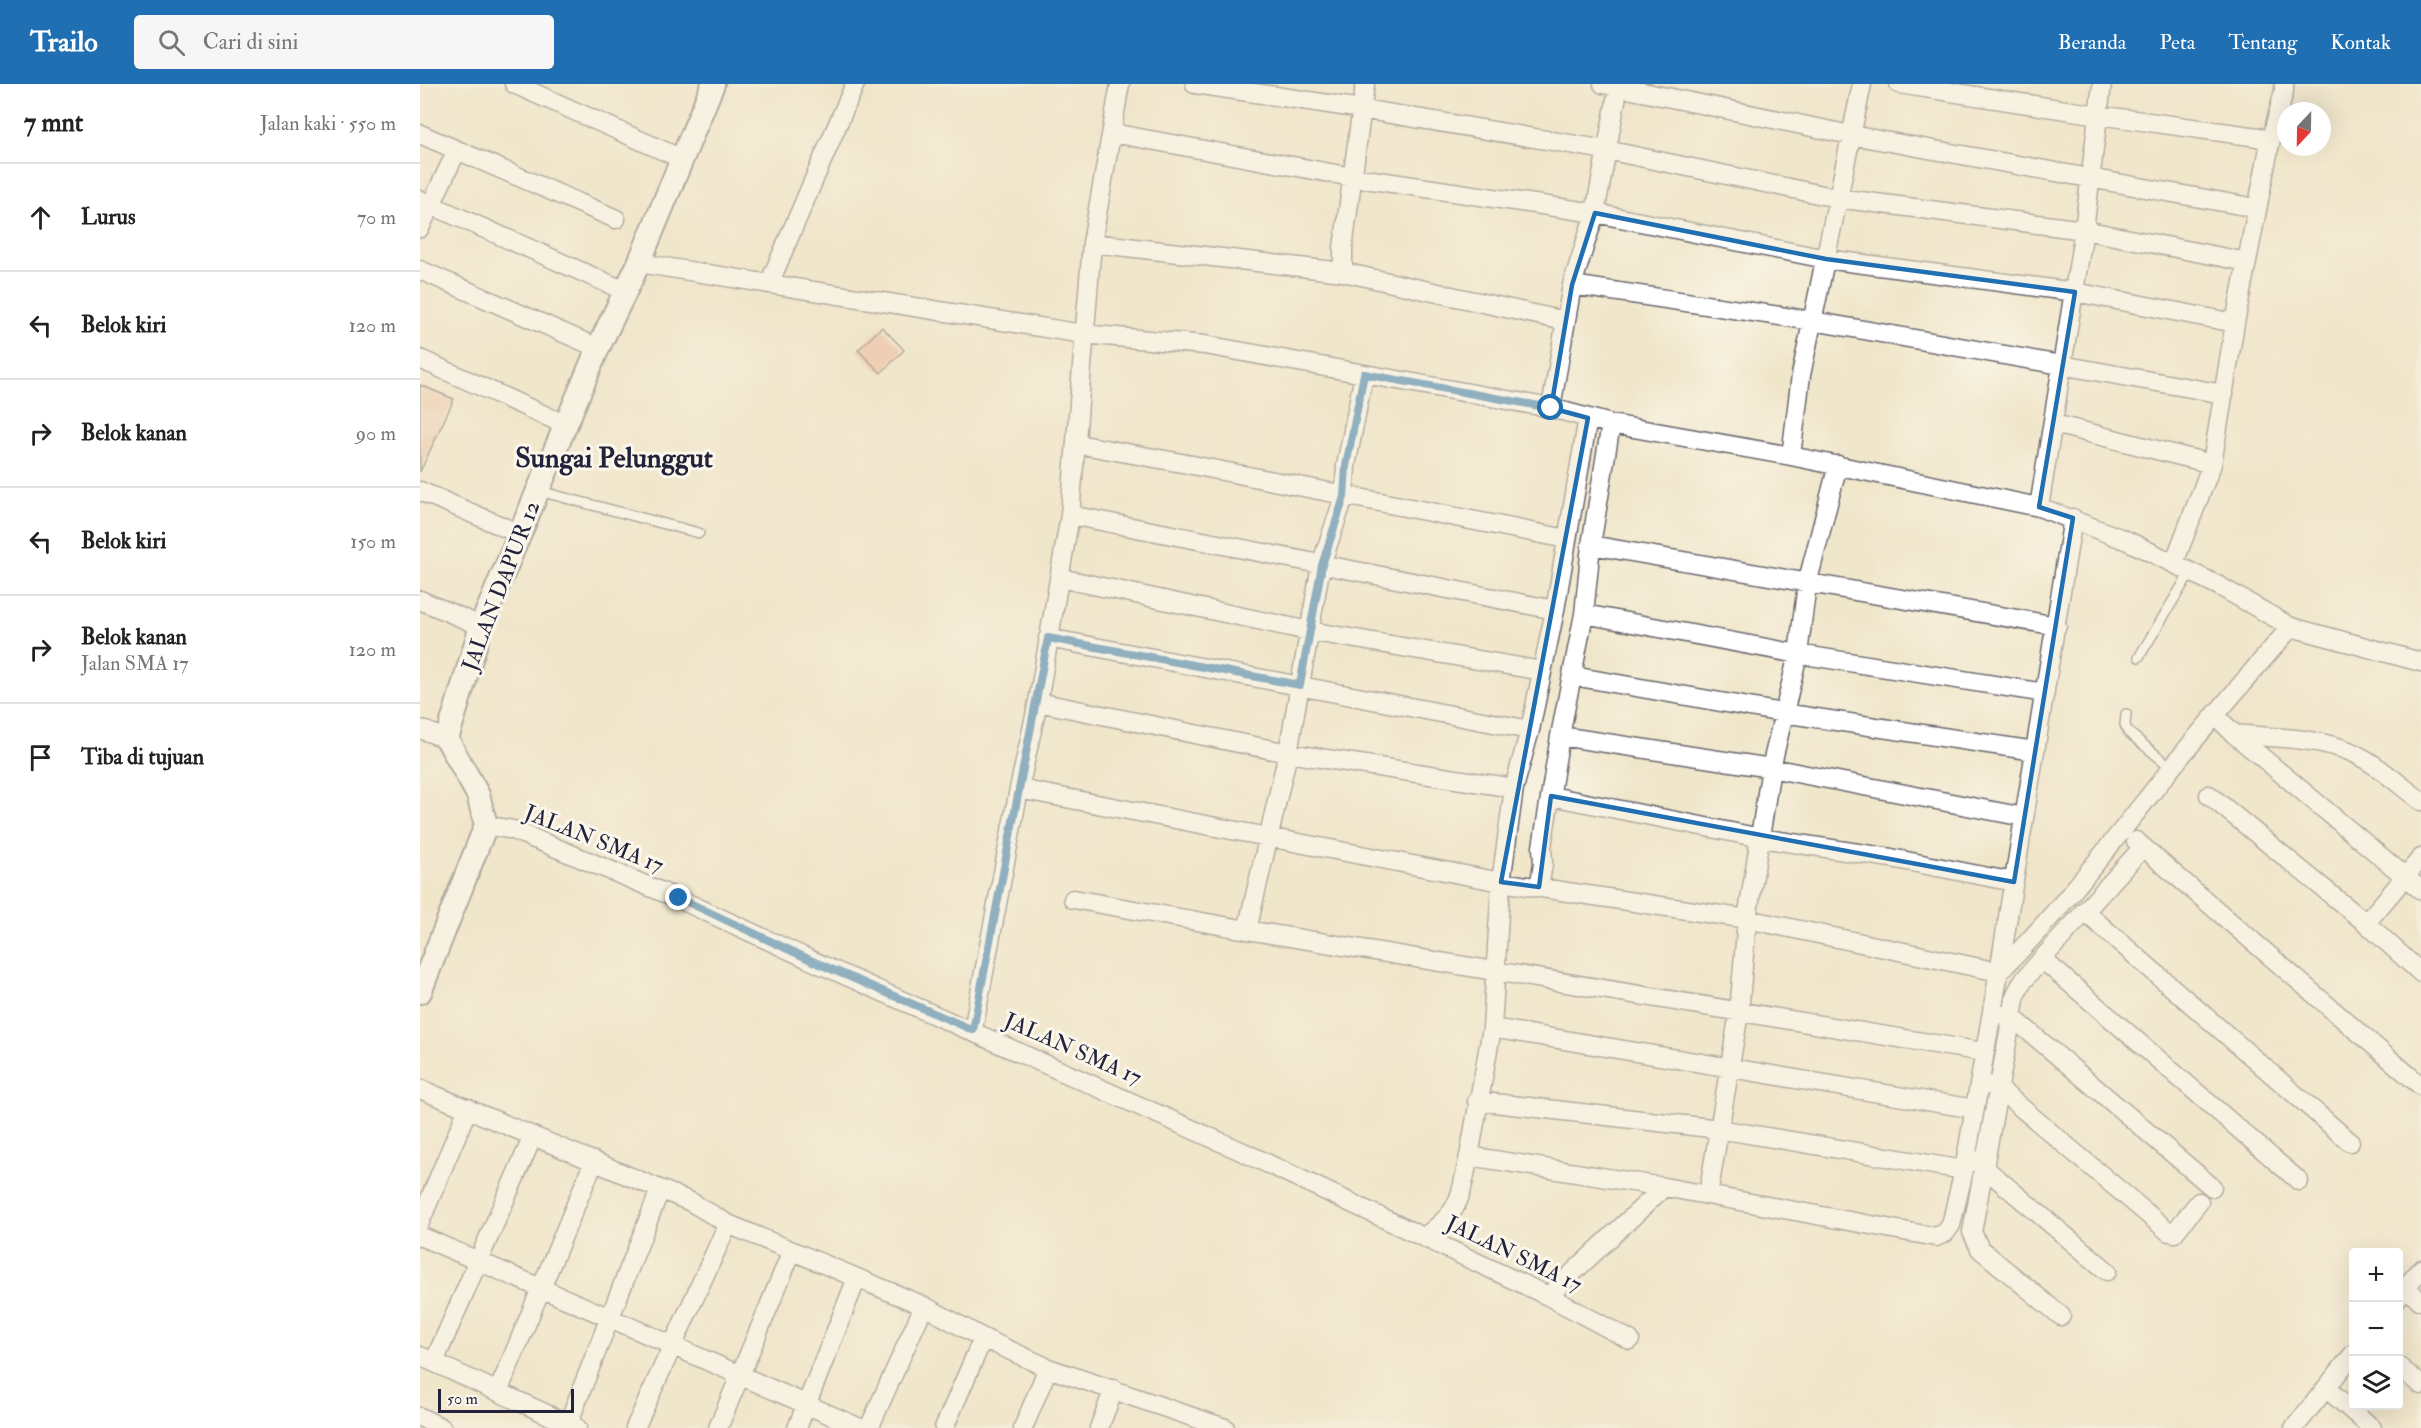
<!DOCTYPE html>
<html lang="id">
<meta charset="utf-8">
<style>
:root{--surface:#fff;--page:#f6f6f6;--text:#222;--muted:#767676;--line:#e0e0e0;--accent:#1f6fb2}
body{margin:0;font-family:"IM FELL Double Pica",serif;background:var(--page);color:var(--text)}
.controls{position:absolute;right:18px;bottom:18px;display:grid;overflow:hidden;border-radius:6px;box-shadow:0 6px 24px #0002}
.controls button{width:54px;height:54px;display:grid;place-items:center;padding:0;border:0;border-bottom:2px solid var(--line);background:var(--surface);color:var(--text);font:30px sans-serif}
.compass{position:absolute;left:1857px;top:18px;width:54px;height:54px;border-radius:50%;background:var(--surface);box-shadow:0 6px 24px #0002;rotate:202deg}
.scale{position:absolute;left:18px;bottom:15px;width:136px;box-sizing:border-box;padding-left:6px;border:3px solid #22223b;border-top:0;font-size:16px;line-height:21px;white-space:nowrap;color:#22223b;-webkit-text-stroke:4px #fbf7ec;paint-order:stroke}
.stop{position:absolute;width:18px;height:18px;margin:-14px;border:4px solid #1f6fb2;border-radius:50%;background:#fff}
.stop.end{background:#1f6fb2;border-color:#fff;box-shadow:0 2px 6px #0008}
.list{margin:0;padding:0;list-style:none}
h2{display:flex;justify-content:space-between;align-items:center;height:78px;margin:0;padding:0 24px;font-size:26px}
h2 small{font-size:20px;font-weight:400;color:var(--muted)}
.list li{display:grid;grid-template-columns:39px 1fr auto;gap:18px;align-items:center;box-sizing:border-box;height:108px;padding:0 24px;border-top:2px solid var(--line)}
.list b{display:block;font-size:22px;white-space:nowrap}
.list p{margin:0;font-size:20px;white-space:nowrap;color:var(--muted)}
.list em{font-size:20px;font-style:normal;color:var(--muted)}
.icon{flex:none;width:33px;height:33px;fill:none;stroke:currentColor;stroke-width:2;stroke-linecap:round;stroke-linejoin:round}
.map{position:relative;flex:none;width:2001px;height:1344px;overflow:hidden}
header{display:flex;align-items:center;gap:36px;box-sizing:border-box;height:84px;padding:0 30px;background:var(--accent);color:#fff}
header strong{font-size:28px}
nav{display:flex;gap:33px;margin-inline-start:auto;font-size:21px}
.search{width:420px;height:54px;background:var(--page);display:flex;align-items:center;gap:15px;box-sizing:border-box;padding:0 21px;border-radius:6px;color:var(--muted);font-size:22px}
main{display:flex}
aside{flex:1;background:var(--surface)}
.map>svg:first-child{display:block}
.building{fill:#eab399}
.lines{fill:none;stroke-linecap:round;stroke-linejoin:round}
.service-casing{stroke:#6a676d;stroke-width:12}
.minor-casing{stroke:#6a676d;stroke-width:21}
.tertiary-casing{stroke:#6a676d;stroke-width:26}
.service{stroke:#fff;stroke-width:9}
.minor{stroke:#fff;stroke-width:18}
.tertiary{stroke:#fff;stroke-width:22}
.route{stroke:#1f6fb2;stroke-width:8}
.marked{fill:none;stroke:#1f6fb2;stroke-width:4.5;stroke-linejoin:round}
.labels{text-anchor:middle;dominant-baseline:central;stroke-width:6;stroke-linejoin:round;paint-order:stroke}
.street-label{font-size:22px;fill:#22223b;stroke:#fbf7ec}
.district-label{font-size:28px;font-weight:bold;fill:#22223b;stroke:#fbf7ec}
</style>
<header>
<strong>Trailo</strong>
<div class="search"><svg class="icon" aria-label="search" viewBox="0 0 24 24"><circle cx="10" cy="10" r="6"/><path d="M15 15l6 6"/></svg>Cari di sini</div>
<nav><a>Beranda</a><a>Peta</a><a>Tentang</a><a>Kontak</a></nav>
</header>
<main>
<aside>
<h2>7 mnt<small>Jalan kaki · 550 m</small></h2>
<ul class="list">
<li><svg class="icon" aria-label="ahead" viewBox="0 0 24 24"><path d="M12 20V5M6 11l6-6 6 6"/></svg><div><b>Lurus</b></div><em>70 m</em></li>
<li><svg class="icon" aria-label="left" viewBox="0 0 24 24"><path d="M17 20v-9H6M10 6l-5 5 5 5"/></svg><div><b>Belok kiri</b></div><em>120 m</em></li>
<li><svg class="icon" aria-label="right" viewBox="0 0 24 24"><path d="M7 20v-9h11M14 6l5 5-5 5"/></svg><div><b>Belok kanan</b></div><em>90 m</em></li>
<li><svg class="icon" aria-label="left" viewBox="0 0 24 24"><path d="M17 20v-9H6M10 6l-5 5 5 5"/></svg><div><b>Belok kiri</b></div><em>150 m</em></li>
<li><svg class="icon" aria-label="right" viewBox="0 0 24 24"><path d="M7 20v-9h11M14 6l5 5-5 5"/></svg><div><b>Belok kanan</b><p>Jalan SMA 17</p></div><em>120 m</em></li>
<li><svg class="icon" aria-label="arrive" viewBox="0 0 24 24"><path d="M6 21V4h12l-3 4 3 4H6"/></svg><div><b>Tiba di tujuan</b></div></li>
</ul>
</aside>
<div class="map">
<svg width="2001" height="1344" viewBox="0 0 2001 1344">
<rect width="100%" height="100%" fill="#fbf7ec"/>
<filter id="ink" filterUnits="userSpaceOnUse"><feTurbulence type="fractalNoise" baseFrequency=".0167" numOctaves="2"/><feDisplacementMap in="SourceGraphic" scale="12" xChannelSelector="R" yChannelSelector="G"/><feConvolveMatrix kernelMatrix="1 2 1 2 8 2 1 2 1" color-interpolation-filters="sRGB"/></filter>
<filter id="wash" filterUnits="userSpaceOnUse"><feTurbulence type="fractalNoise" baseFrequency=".008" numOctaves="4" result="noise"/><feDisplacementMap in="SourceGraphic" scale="24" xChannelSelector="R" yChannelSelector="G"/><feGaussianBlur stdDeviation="1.35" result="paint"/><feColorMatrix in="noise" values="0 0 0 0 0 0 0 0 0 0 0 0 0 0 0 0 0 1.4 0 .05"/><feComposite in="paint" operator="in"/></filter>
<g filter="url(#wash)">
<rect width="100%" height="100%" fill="#f0e6ca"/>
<g id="blocks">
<path class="building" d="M462,243L484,266L461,289L438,266Z
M0,301L34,315L0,388Z"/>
</g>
</g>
<g filter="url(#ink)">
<use href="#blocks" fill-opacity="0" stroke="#6a676d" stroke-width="1.5"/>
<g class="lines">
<g class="service-casing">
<path id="service" d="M119,407L279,449
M1719,573L1771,487
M1706,630L1705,641L1708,648L1752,684"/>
</g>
<g class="minor-casing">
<path id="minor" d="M94,0L262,75
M700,0L672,159L650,431L618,618L599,705L1081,798L1327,835L1579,888C1643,824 1697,752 1753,682C1791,635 1831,589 1871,543
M775,0L942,25L1186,66L1417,114L1664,146L1827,178
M1183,0L1431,51L1836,124
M1479,0L1678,31L1838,53L1845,56L1849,64L1815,239L1792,380L1754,479
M692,49L932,93L1175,129L1406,175L1655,208L1815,239
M0,50L196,135
M1849,64L1864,7V0
M0,116L205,207
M0,144L37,66
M672,159L923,188L1145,237
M219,179L663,250L785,261L1131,324L1191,340L1371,372L1619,423L1708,457L1799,502L1871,543L2001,578
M0,186L178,264
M923,188V164L945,0
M349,200L435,0
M1152,201L1393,237L1804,310
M0,275L146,341
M1131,324L1152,201L1175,129L1199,0
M1168,334L1135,526L1110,646L1094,704L1081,798L1072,944L1049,1072L1244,1103L1516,1153L1525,1149L1531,1141L1544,1086L1579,888L1653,434
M1634,340L1792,380
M657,360L762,379L1147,455
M1371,372L1381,291L1442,0
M0,407L100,450
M1619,423L1664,146L1682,0
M650,431L1135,526
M1171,461L1637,542
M640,494L889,547L1122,587
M0,516L61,542
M1164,530L1378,570L1625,609
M628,554L1110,646
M1153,592L1363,629L1615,667
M618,618L868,669L1094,704
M1795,631L1814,650L2001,806
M0,645L27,655
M1814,650C1852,654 1894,653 1929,667C1955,678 1978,700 2001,717
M1140,652L1351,684L1604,733
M1789,711L1946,839L2001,889
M1131,712L1341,754L1471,774L1594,798
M66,741L93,746L259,815L395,878L821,1067L1128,1212L1210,1256
M1716,757L2001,1002
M1119,803L1123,780L1122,763L1140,652L1164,530L1171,461L1191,340
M653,815L827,846L1563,968
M1664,827L1930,1058
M1946,839L2001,774
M827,846L868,669L901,481L924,413L926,382L944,290
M1622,875L1879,1097
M1583,931L1592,933L1792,1103
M1072,944L1555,1025
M553,946L599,705
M1569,1001L1579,1005L1749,1148L1754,1149L1779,1118
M0,1005L271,1118L308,1140L504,1222L563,1254L524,1344
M1057,1017L1299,1045L1544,1086
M1555,1076L1687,1187
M1288,1111L1319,929L1327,835L1351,684L1378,570L1387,500L1418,381
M0,1138L48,1024
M0,1152C147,1215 294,1279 440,1344
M1004,1153C1042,1125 1039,1117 1049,1072
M1986,1204L2001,1217
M1128,1212L1244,1103
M1978,1213L2001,1185
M1641,1232L1560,1165L1552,1148L1596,910L1603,897L1622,875L1723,763
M563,1254L628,1284L805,1344
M0,1272L157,1344
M14,1278L113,1052
M1978,1282L2001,1301
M1906,1304L1952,1344
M78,1308L174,1077
M0,1333L22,1344
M148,1340L240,1106
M215,1344L308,1140
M298,1344L372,1167
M377,1344L437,1194
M449,1344L504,1222
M603,1344L628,1284
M679,1344L694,1305
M1874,1344L1934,1269"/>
</g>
<g class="tertiary-casing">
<path id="tertiary" d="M0,908L66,741L58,711L27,655L61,542L178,264L219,179L293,0"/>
</g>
<use href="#service" class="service"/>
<use href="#minor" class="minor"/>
<use href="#tertiary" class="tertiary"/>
</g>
</g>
<g class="lines" filter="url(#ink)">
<path class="route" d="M259,814L395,878L553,946L628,554L880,601L902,481L924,413L926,382L944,290L1131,324"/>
</g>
<path d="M0 0H2001V1344H0ZM1175,129L1406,175L1655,208L1619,423L1653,434L1594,798L1131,712L1119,803L1081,798L1168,334L1131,324L1152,201Z" fill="#f0e6ca" fill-opacity=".55" fill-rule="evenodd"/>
<path class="marked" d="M1175,129L1406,175L1655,208L1619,423L1653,434L1594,798L1131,712L1119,803L1081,798L1168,334L1131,324L1152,201Z"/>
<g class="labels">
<g class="street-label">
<text transform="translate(81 502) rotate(-69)">JALAN DAPUR 12</text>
<text transform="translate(174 755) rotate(22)">JALAN SMA 17</text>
<text transform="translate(653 965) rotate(24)">JALAN SMA 17</text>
<text transform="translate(1094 1170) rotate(26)">JALAN SMA 17</text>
</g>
<g class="district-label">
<text x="194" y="374">Sungai Pelunggut</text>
</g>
</g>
</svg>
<div class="controls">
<button>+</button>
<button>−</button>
<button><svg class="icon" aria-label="layers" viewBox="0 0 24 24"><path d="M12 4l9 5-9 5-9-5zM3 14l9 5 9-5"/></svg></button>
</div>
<svg class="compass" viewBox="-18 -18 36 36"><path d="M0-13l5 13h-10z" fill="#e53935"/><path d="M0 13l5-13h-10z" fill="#767676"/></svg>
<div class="scale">50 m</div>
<div class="stop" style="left:1131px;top:324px"></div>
<div class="stop end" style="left:259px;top:814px"></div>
</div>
</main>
